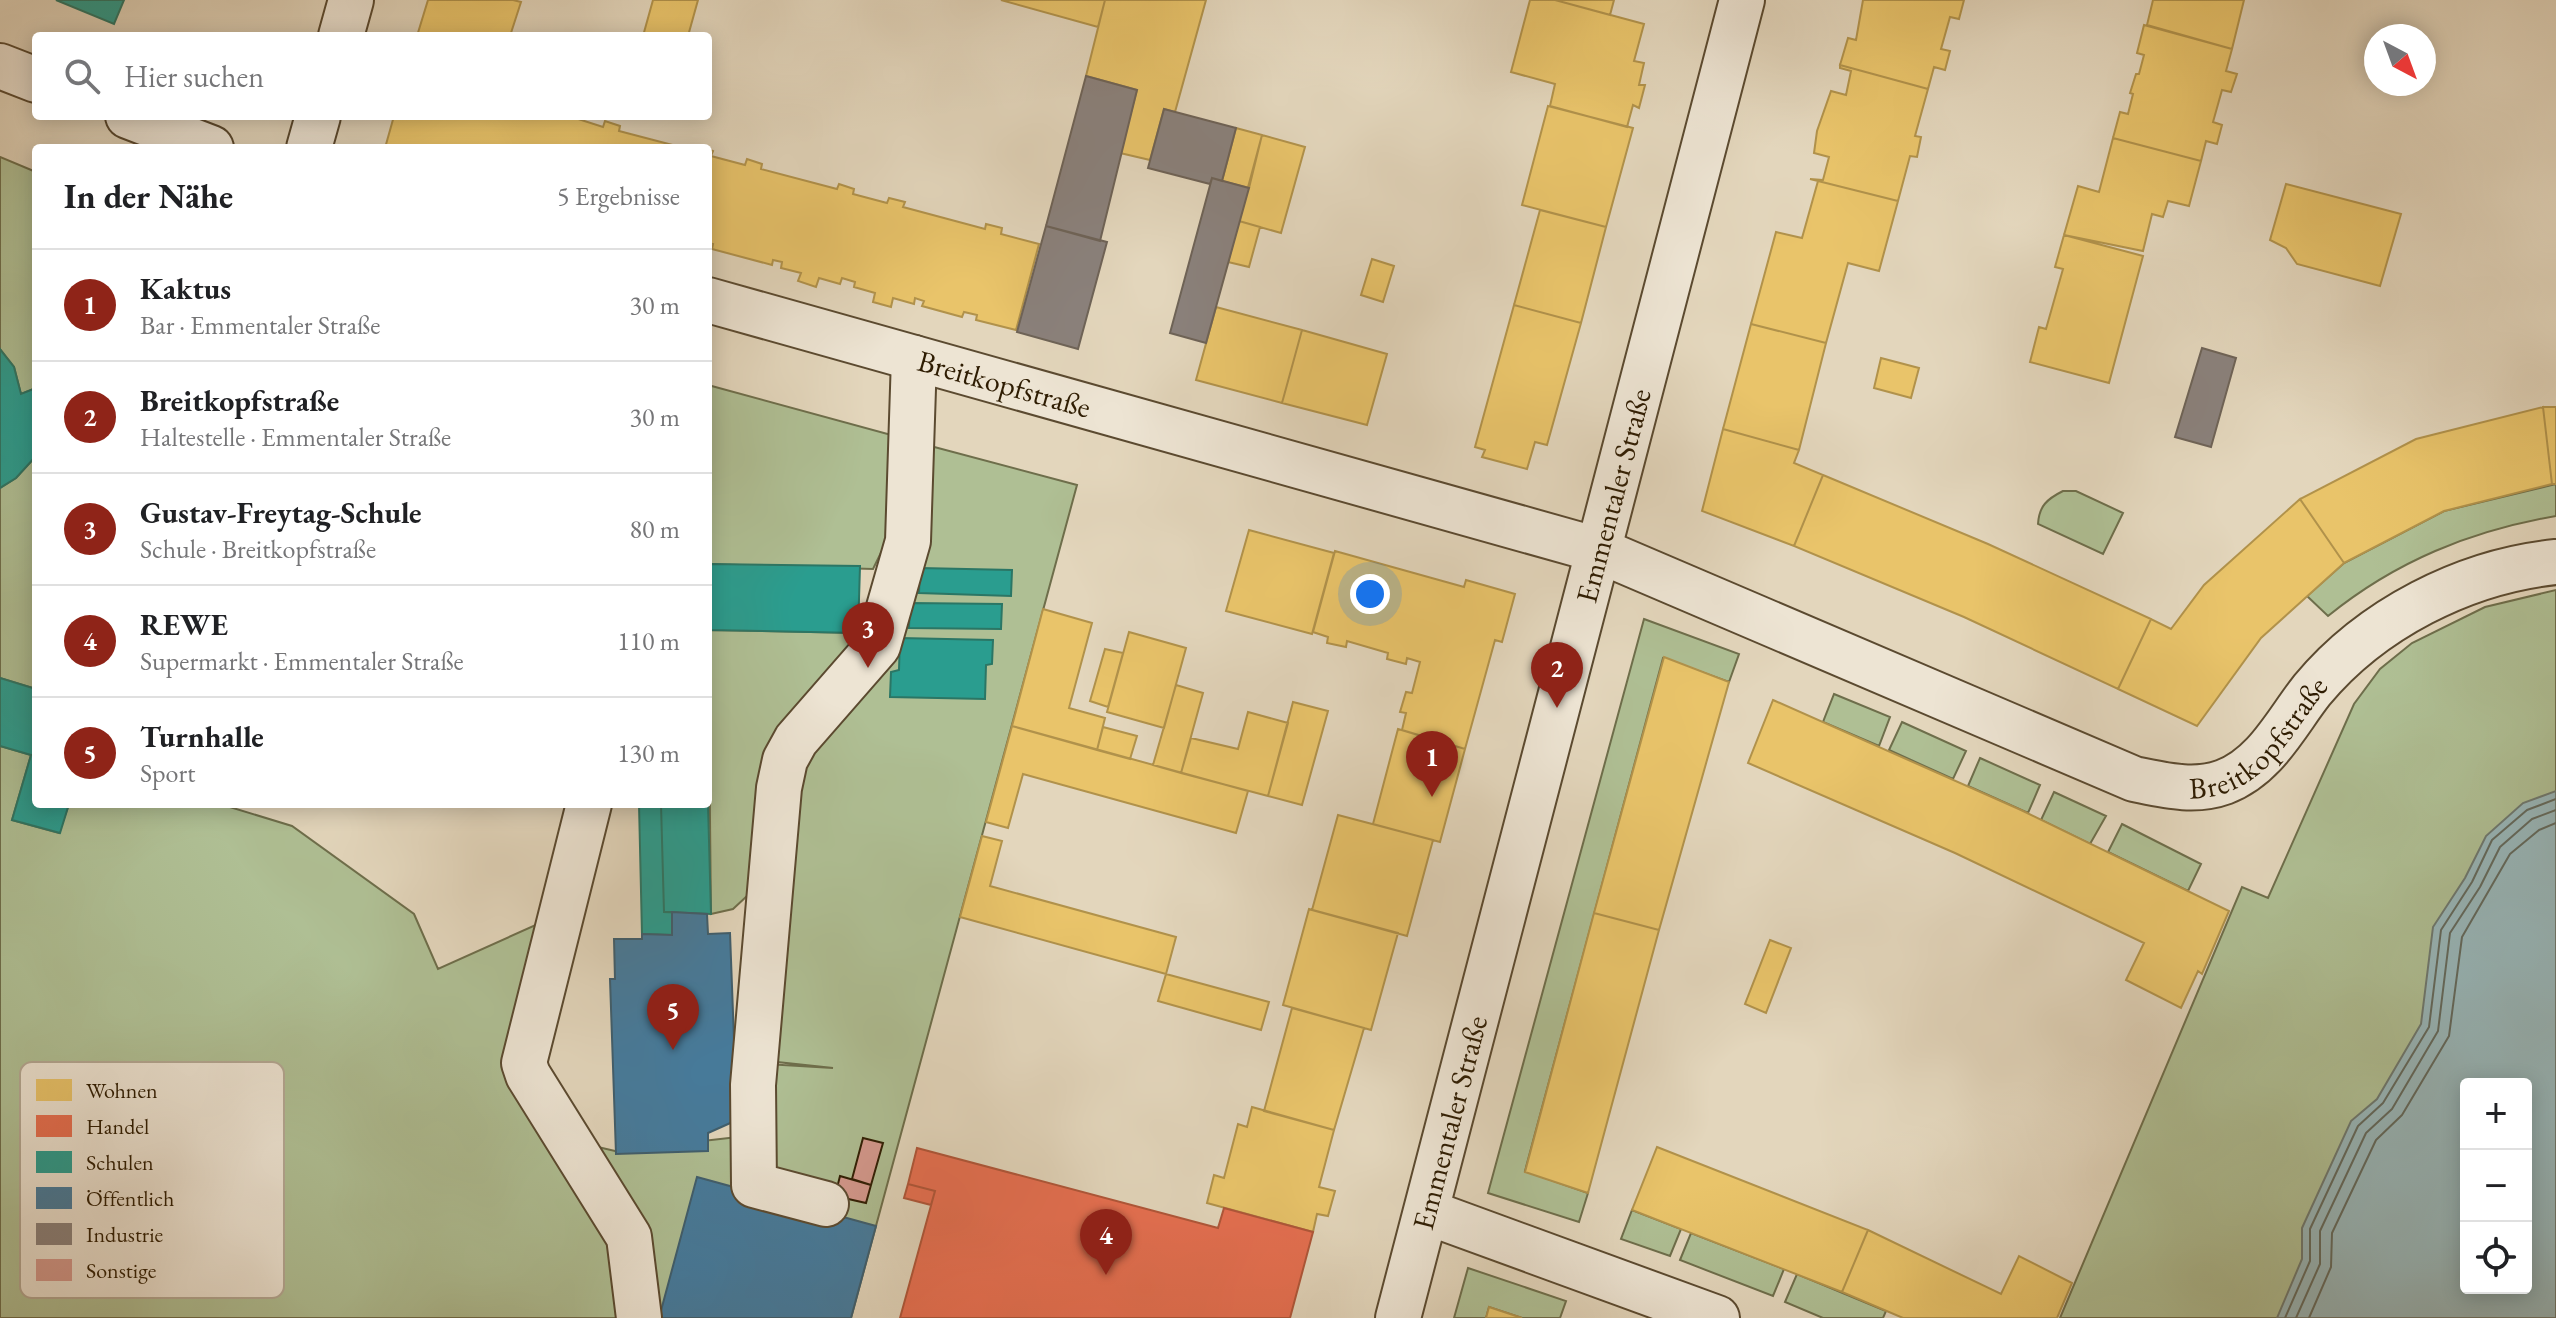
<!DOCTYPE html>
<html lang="de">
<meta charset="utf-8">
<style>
:root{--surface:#fff;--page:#f2f2f2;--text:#202124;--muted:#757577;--line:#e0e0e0;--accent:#8f2418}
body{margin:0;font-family:"EB Garamond",serif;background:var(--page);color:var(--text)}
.controls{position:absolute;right:24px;bottom:24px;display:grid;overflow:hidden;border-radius:8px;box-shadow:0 4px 20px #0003}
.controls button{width:72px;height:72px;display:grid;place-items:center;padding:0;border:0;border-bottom:2px solid var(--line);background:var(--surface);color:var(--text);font:40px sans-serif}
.compass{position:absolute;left:2364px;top:24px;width:72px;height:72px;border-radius:50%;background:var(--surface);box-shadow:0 4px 20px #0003;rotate:139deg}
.you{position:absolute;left:1370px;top:594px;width:28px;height:28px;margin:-20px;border:6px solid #fff;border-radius:50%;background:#1a73e8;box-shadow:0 0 0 12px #1a73e833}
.badge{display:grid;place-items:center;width:52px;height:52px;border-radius:50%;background:var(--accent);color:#fff;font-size:26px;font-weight:700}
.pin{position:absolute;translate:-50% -66px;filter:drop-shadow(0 2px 4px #0008)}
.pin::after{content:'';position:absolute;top:42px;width:28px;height:24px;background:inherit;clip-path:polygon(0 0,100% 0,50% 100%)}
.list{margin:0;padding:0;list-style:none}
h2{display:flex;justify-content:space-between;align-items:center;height:104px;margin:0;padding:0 32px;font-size:34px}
h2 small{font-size:26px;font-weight:400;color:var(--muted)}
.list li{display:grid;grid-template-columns:52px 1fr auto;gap:24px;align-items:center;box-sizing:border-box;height:112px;padding:0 32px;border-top:2px solid var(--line)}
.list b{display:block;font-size:30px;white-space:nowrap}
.list p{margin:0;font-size:26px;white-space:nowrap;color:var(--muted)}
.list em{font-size:26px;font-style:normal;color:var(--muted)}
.icon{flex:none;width:44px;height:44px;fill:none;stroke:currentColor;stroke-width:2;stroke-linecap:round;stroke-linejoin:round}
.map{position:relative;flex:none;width:2556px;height:1318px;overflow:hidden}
.search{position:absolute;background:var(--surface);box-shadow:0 4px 20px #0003;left:32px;top:32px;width:680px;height:88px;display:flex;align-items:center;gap:20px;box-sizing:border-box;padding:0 28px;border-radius:8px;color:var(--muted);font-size:30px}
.panel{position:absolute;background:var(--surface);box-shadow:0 4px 20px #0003;left:32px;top:144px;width:680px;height:664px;border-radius:8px}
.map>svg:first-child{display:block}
.green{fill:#afbf94;stroke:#6e6e4b;stroke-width:2;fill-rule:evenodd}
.water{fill:#98b7ba;stroke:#6e7970;stroke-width:2;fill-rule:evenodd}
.homes{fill:#e9c46a;stroke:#b1924b;stroke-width:2}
.shops{fill:#e76f51;stroke:#b05639;stroke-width:2}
.schools{fill:#2a9d8f;stroke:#2b7665;stroke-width:2}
.public{fill:#457b9d;stroke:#3e5e6e;stroke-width:2}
.industry{fill:#8a817c;stroke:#6e6357;stroke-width:2}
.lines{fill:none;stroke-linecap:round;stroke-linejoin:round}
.shore{stroke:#636a5e;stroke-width:2}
.building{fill:#d5998e;stroke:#2e1c02;stroke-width:2}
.minor-casing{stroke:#5b4a30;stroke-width:48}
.minor{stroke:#ede4d3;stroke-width:44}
.labels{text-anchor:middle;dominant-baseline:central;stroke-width:8;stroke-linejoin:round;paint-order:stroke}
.street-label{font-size:30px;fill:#2e1c02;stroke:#ede4d3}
.key{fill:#ede4d3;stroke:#b4a894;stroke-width:2}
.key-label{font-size:22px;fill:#2e1c02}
</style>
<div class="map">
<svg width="2556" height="1318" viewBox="0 0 2556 1318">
<rect width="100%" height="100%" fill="#e3d6bc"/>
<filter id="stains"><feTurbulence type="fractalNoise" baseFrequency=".0025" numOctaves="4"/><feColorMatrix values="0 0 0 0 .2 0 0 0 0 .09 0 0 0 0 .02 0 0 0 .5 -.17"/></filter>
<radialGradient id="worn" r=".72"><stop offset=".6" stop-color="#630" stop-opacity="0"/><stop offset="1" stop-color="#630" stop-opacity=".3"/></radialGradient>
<path class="green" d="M0,157L36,172V388L21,394L14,367L0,349Z
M708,385L895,436L896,522L873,569L708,564Z
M923,444L1077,485L851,1318H0V746L31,755L12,820L59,833L69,804H220L292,826L414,914L438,969L549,919L510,1072L551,1136L615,1151L765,1134L766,1064L833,1068L768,1061L797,771L891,655Z
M36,456V689L0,678V488L16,478Z
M2556,484V516C2470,531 2396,561 2328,616L2307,596L2344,563L2444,511Z
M2063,491H2076L2123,513L2103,554L2038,524C2039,506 2047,499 2063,491Z
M2556,590V1318H2060L2242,887L2268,898L2354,704L2380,669L2412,643L2485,607ZM2466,1084H2526V1288H2466Z
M1644,619L1739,654L1729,682L1663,658L1525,1171L1588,1193L1579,1222L1488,1193Z
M708,630L858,633L864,647L792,729L747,896L733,909L711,914Z
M1834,694L1890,717L1879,746L1823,722Z
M1902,722L1966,751L1953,779L1889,750Z
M1980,758L2040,785L2028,813L1968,786Z
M2054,792L2106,816L2090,844L2041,820Z
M2122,824L2201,864L2188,891L2108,852Z
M1632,1210L1681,1229L1670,1256L1621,1239Z
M1691,1233L1784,1269L1773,1296L1680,1260Z
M1468,1268L1566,1301L1560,1318H1522L1489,1307L1486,1318H1454Z
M1797,1274L1886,1311L1883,1318H1823L1785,1302Z"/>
<path class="water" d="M2556,791V1318H2277L2302,1259V1228L2351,1121L2377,1099L2421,1024L2433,927L2465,878L2486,836L2523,803ZM2466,1084H2526V1288H2466Z"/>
<path class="homes" d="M428,0H513L521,2L510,36H417Z
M653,0H698L688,36H643Z
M1001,0H1105L1098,27Z
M1105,0H1206L1175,112L1164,109L1150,160L1120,153L1137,90L1086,76Z
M1530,0H1555L1644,24L1634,61L1644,63L1639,85H1645L1639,108L1633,105L1627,127L1550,106L1555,84L1511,72Z
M1555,0H1614L1610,15Z
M1863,0H1964L1959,19L1950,17L1941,49L1950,51L1945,70L1934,67L1928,89L1840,65L1848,38L1856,40Z
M2153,0H2244L2232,49L2147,25Z
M2144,25L2232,49L2226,71L2237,74L2231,92L2222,90L2213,122L2222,125L2217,144L2206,141L2201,161L2113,138L2120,112L2128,114L2133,94L2130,93L2136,74H2139L2144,55L2137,53Z
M1840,65L1928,89L1915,136L1921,137L1917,157L1910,156L1898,201L1810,179L1823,180L1829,157L1814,153L1817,131L1831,91L1846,95L1851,71L1840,68Z
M1548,106L1633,128L1606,227L1522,205Z
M394,116H569L603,127L605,121L620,126L619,131L684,148H385Z
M1236,128L1262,135L1249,188L1222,181Z
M1262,135L1305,147L1281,233L1239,221Z
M2113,138L2201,161L2189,206L2168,201L2163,217L2152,214L2143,251L2064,235L2078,186L2099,192Z
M708,149L713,151L711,156L745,165L747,159L762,164L761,169L837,189L839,184L854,189L853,194L887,203L889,198L905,202L903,207L985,229L986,224L1002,228L1001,234L1039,244L1016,330L976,320L977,315L964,312L962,317L922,306L924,301L915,298L914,304L893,298L891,307L873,302L875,293L854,287L855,282L842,278L840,284L819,278L816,287L798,281L801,273L781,268L782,262L773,260L772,265L712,249L713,244L708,243Z
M1818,181L1898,201L1879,271L1848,263L1826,343L1751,324L1776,232L1802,238Z
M2286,184L2401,214L2380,286L2297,264L2286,248L2270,240Z
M1540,210L1606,227L1581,323L1514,305Z
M1239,221L1260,227L1249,267L1228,262Z
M2064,235L2143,256L2109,383L2030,362L2039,327L2046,329L2063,269L2055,267Z
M1372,259L1394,266L1383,302L1361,295Z
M1514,305L1581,323L1547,445L1535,442L1527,469L1482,457L1485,450L1475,447Z
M1216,307L1302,330L1282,403L1196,380Z
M1751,324L1826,343L1799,450L1723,429Z
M1302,330L1387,354L1367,425L1282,403Z
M1881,358L1919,368L1911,398L1874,388Z
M2543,407H2556V484H2552Z
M2543,407L2552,484L2444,511L2344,563L2300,499L2416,439Z
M1723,429L1799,450L1794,463L1823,475L1794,546L1702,511Z
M1823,475L1988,544L2151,619L2118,689L1964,617L1794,546Z
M2300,499L2344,563L2261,638L2197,726L2118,689L2151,619L2171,629L2204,585Z
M1249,530L1334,553L1312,634L1226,611Z
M1335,551L1464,587L1466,580L1515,594L1502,642L1495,640L1465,749L1402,730L1406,713L1400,712L1406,692L1412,693L1420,662L1407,658L1406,664L1387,659L1388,653L1347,641L1346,647L1327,643L1328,637L1313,632Z
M1043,609L1092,623L1069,708L1105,718L1097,750L1012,726Z
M1129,632L1186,648L1164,728L1107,712Z
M1105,649L1123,653L1108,707L1090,701Z
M1664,657L1729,682L1659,930L1594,913Z
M1176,685L1203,693L1181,773L1153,765Z
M1773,700L2021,810L2229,911L2202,974L2198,971L2181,1008L2126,980L2144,943L1955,853L1748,763Z
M1293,702L1328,711L1302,805L1268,796Z
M1248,712L1288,723L1268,796L1181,773L1191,738L1238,749Z
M1012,726L1248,791L1236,833L1023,774L1008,828L986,822Z
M1103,727L1137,736L1130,759L1097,750Z
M1398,729L1465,749L1440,842L1373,824Z
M1338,815L1433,840L1407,936L1312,910Z
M982,836L1002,841L990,886L1176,937L1166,974L960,917Z
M1309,909L1398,933L1371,1030L1283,1005Z
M1594,913L1659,930L1588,1193L1525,1172Z
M1770,940L1791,948L1766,1013L1745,1004Z
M1166,974L1269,1002L1261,1030L1158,1001Z
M1292,1008L1364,1028L1334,1130L1264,1111Z
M1252,1107L1334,1130L1319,1187L1335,1191L1328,1216L1317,1214L1313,1232L1207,1203L1214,1175L1224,1178L1238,1124L1247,1127Z
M1657,1147L1868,1230L1842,1292L1632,1210Z
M1868,1230L2001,1294L2019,1256L2072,1283L2057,1318H1903L1842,1292Z
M1489,1307L1522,1318H1486Z"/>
<path class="shops" d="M917,1148L1218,1228L1224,1208L1313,1232L1290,1318H900L935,1191L908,1184Z
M908,1184L935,1191L931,1205L904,1198Z"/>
<path class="schools" d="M56,0H124L114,24Z
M0,349L14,367L21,394L36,388V456L16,478L0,488Z
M708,564L860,566L858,633L708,630Z
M920,568L1012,570L1011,596L919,593Z
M910,603L1002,604L1001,629L909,628Z
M900,638L993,640L992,664L986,665L985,699L890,697L891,672L899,670Z
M0,678L36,689V804H69L60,833L12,820L31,755L0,746Z
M639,804H661L664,912H672V935L642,934Z
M661,804H708L711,914L664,912Z"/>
<path class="public" d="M672,912L707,914L708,934L730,933L737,1120L708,1133V1151L616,1154L610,979H615L614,939H642V934L672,935Z
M697,1177L876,1226L851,1318H659Z"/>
<path class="industry" d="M1086,76L1137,90L1100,241L1046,226Z
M1164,109L1236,128L1222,181L1212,178L1210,184L1148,168Z
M1212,178L1249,188L1206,343L1170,333Z
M1046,226L1107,242L1078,349L1017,332Z
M2202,348L2236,358L2211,447L2175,437Z"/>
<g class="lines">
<path class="shore" d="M2285,1318L2310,1261V1229L2358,1126L2383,1103L2429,1027L2441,930L2472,882L2492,840L2527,810L2556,799
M2296,1318L2320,1264V1231L2366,1133L2392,1109L2438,1031L2450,933L2480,887L2500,847L2532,819L2556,810
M2309,1318L2331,1267L2332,1233L2376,1140L2402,1115L2449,1036L2462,937L2510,854L2539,830L2556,823"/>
</g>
<path class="building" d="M863,1138L883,1143L871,1185L852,1179Z
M840,1176L871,1185L866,1203L835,1196Z"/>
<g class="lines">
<g class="minor-casing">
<g id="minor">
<path d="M341,36L351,0"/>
<path d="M0,66L36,80"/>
<path d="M128,116L211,148"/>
<path d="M309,148L318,116"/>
<path id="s1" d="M708,300L1598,550L2134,779C2164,785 2194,793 2224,782C2266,766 2286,723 2312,690C2371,619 2465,571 2556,562"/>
<path d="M589,804L524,1063L528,1075L629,1237L639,1318"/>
<path d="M826,1204L754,1185L753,1085L779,788L785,760L796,740L878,646L908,541L914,358"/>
<path d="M1427,1212L1717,1318"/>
<path id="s2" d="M1398,1318L1742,0"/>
</g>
</g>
<use href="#minor" class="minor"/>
</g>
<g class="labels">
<g class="street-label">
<text stroke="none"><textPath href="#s1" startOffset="308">Breitkopfstraße</textPath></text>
<text stroke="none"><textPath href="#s2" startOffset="850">Emmentaler Straße</textPath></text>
<text stroke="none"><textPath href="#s1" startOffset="1652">Breitkopfstraße</textPath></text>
<text stroke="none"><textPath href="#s2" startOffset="202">Emmentaler Straße</textPath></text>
</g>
</g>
<rect x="20" y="1062" width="264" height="236" rx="12" class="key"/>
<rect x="36" y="1079" width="36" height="22" fill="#e9c46a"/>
<rect x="36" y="1115" width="36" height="22" fill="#e76f51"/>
<rect x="36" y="1151" width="36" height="22" fill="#2a9d8f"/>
<rect x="36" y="1187" width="36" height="22" fill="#457b9d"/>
<rect x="36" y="1223" width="36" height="22" fill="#8a817c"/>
<rect x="36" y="1259" width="36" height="22" fill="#d5998e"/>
<g class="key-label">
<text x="86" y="1098">Wohnen</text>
<text x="86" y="1134">Handel</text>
<text x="86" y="1170">Schulen</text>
<text x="86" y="1206">Öffentlich</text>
<text x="86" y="1242">Industrie</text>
<text x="86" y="1278">Sonstige</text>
</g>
<rect width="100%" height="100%" filter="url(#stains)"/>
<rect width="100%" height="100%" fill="url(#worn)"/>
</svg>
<div class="controls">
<button>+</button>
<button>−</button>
<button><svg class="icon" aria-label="locate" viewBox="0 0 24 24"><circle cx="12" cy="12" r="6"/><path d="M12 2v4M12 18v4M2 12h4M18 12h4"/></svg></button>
</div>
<svg class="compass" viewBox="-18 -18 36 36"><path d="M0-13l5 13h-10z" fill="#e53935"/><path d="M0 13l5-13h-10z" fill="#757577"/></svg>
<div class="you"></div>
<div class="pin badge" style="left:1432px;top:797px">1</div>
<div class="pin badge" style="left:1557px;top:708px">2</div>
<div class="pin badge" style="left:868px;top:668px">3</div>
<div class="pin badge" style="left:1106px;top:1275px">4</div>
<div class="pin badge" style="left:673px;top:1050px">5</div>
<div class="search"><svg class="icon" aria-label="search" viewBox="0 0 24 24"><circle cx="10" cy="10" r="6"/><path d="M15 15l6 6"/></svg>Hier suchen</div>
<section class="panel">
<h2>In der Nähe<small>5 Ergebnisse</small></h2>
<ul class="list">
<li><span class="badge">1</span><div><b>Kaktus</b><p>Bar · Emmentaler Straße</p></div><em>30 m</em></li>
<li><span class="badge">2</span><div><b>Breitkopfstraße</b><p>Haltestelle · Emmentaler Straße</p></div><em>30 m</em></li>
<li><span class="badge">3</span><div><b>Gustav-Freytag-Schule</b><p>Schule · Breitkopfstraße</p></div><em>80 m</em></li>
<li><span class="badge">4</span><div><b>REWE</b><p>Supermarkt · Emmentaler Straße</p></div><em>110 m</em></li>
<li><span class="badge">5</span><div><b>Turnhalle</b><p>Sport</p></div><em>130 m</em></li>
</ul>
</section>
</div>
